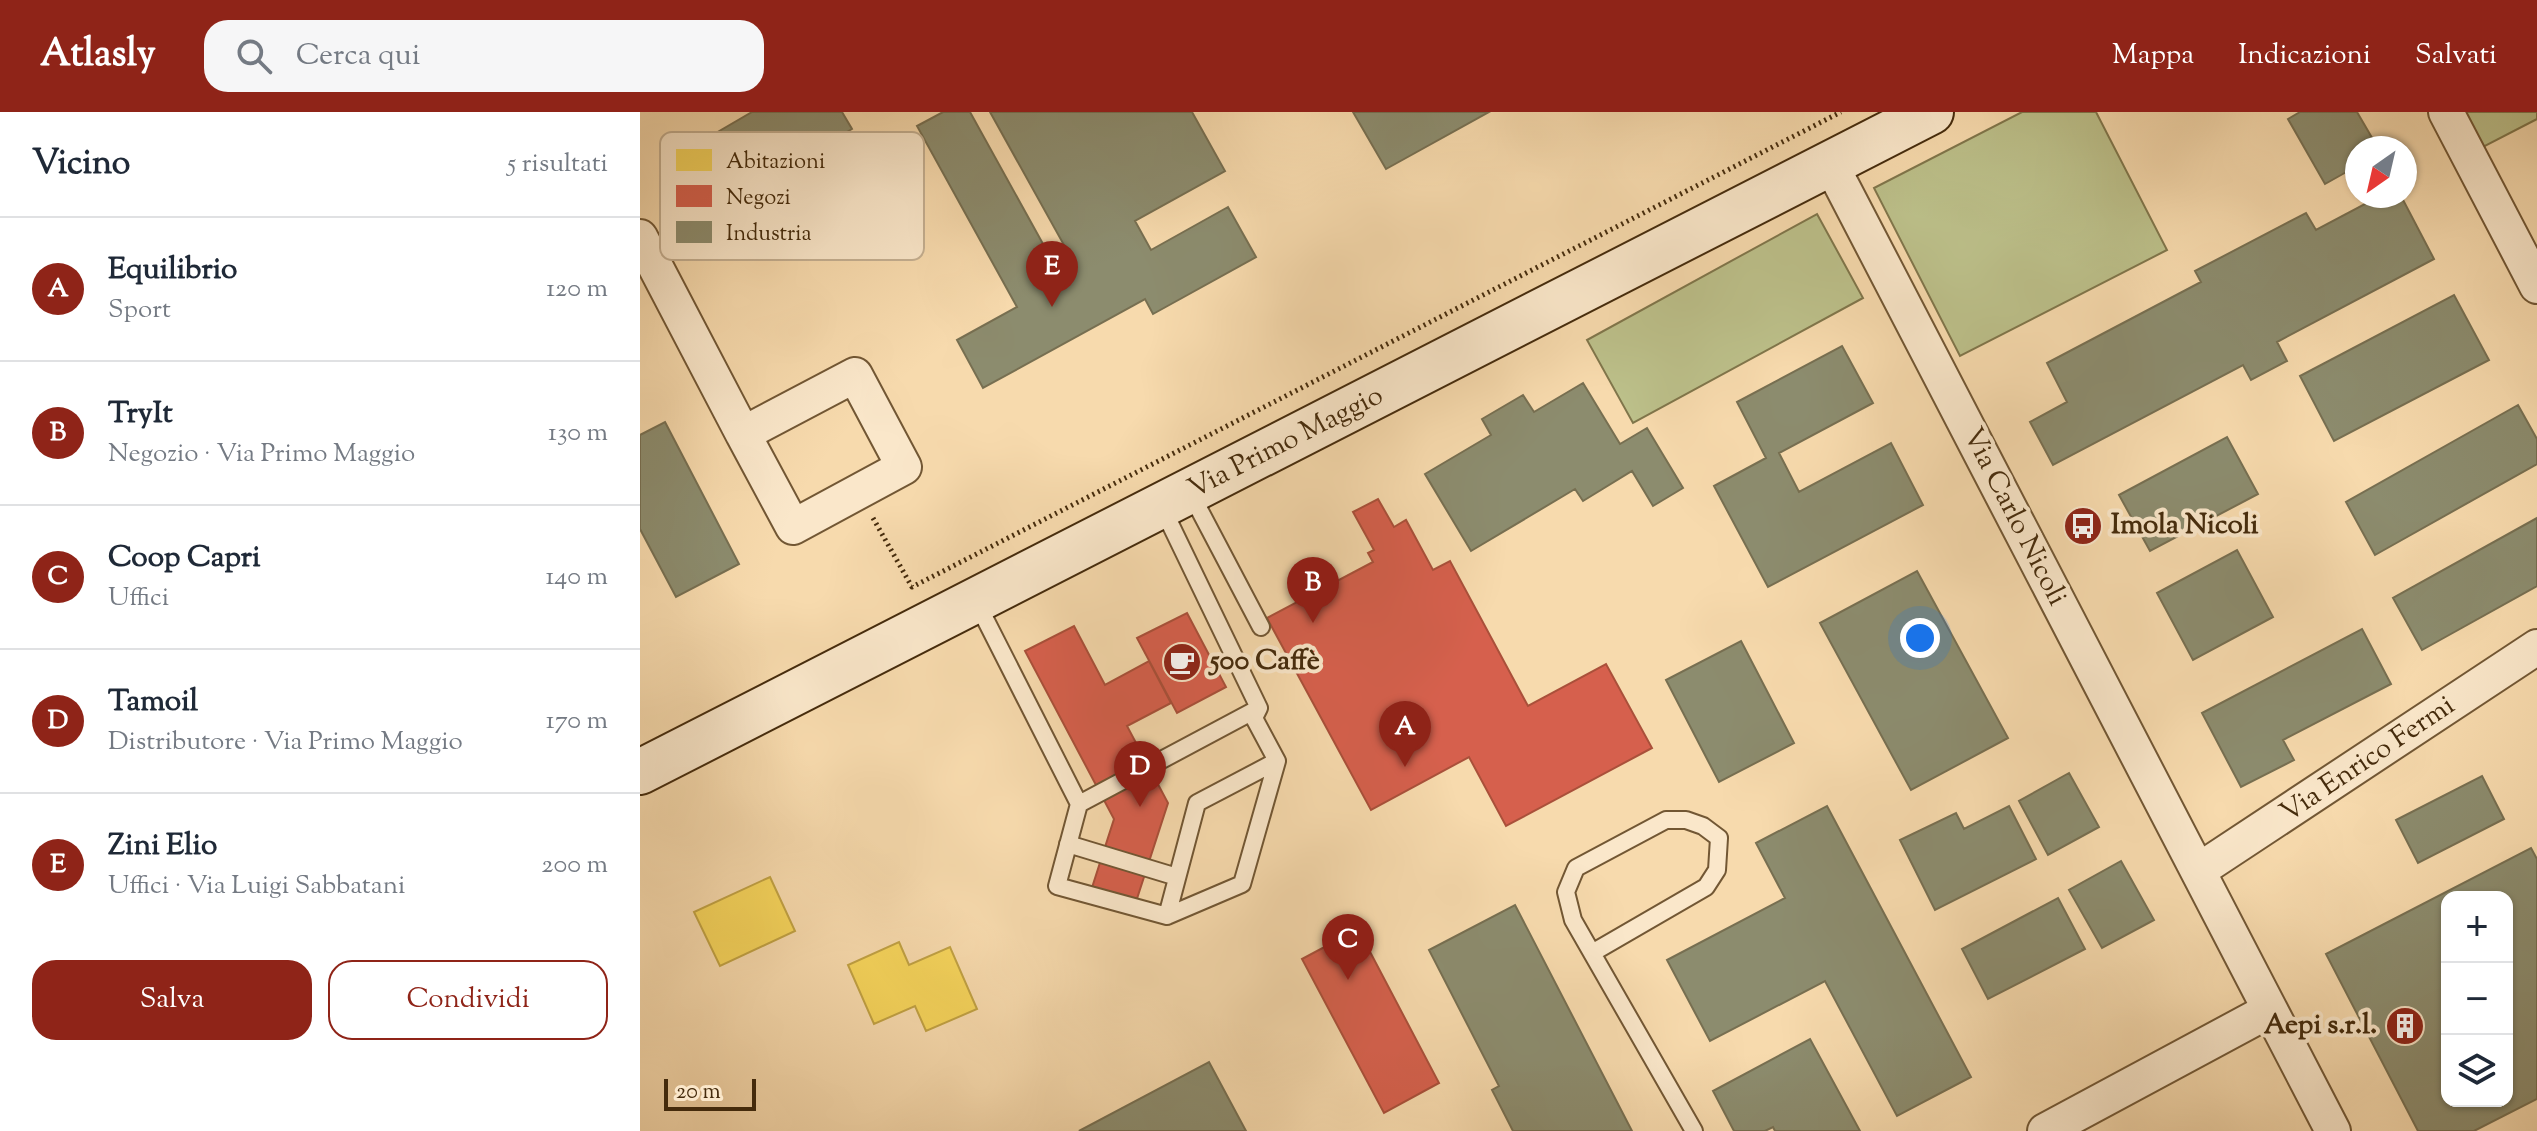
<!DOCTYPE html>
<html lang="it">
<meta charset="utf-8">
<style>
:root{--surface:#fff;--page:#f6f6f7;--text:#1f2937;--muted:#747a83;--line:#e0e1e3;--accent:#8f2418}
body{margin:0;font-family:"Sorts Mill Goudy",serif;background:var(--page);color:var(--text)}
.controls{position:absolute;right:24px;bottom:24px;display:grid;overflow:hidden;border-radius:16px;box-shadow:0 2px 6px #0004}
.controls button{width:72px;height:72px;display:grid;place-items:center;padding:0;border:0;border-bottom:2px solid var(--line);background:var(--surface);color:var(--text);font:40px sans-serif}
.compass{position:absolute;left:1705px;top:24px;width:72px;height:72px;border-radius:50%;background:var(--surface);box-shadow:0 2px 6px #0004;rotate:214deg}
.scale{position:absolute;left:24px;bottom:20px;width:92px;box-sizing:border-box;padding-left:8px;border:4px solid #452b0c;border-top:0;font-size:22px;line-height:28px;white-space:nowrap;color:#452b0c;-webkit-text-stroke:6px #fae7ca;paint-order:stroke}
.you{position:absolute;left:1280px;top:526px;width:28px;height:28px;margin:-20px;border:6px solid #fff;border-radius:50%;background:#1a73e8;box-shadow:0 0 0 12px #1a73e833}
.badge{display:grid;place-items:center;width:52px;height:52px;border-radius:50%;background:var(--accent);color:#fff;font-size:26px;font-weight:700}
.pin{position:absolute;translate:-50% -66px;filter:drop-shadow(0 2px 4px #0008)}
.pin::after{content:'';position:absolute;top:42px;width:28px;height:24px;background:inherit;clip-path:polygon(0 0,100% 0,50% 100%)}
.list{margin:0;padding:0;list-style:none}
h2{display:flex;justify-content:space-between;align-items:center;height:104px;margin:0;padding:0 32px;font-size:34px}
h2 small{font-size:26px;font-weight:400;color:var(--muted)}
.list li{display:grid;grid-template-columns:52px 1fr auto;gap:24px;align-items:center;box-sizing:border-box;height:144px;padding:0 32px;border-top:2px solid var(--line)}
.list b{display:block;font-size:30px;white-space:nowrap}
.list p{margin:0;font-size:26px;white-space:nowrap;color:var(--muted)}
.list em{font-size:26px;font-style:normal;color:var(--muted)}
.actions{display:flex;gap:16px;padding:24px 32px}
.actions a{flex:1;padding:18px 0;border:2px solid var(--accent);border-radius:24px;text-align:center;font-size:28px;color:var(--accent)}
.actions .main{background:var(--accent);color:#fff}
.icon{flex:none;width:44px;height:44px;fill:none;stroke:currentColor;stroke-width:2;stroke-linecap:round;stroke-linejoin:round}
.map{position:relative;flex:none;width:1897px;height:1019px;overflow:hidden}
header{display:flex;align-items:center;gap:48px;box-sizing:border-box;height:112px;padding:0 40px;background:var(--accent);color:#fff}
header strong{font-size:38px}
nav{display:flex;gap:44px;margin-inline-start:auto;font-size:28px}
.search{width:560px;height:72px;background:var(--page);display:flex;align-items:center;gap:20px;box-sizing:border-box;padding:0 28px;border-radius:24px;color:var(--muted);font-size:30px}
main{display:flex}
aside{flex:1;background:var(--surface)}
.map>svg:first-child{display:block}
.green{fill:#bcc08a;stroke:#80764b;stroke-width:2}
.homes{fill:#f6d55c;stroke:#c1a244;stroke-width:2}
.shops{fill:#d6604d;stroke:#aa503a;stroke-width:2}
.industry{fill:#8c8c6e;stroke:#776f51;stroke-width:2;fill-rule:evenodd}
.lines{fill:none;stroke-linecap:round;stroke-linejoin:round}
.lane-casing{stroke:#725734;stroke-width:20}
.street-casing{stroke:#725734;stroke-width:38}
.secondary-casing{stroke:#452b0c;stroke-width:48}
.path{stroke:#452b0c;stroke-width:5;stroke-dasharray:2 4;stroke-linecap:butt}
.lane{stroke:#fae7ca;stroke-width:16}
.street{stroke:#fae7ca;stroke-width:34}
.secondary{stroke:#fae7ca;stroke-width:44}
.labels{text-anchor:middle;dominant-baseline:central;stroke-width:8;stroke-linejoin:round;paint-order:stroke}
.street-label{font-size:28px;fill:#452b0c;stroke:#fae7ca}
.poi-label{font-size:28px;font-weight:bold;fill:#452b0c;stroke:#fae7ca;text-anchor:start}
.key{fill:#fae7ca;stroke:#c4af91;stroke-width:2}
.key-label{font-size:22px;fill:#452b0c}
</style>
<header>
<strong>Atlasly</strong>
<div class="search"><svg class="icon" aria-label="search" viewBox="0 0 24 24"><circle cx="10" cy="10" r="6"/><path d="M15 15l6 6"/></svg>Cerca qui</div>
<nav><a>Mappa</a><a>Indicazioni</a><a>Salvati</a></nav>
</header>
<main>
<aside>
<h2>Vicino<small>5 risultati</small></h2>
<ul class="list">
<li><span class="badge">A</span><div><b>Equilibrio</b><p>Sport</p></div><em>120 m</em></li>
<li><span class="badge">B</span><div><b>TryIt</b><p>Negozio · Via Primo Maggio</p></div><em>130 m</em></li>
<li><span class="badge">C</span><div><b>Coop Capri</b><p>Uffici</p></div><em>140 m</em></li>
<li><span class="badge">D</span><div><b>Tamoil</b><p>Distributore · Via Primo Maggio</p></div><em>170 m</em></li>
<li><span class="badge">E</span><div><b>Zini Elio</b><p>Uffici · Via Luigi Sabbatani</p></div><em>200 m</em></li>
</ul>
<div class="actions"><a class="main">Salva</a><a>Condividi</a></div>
</aside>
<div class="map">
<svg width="1897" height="1019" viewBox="0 0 1897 1019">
<rect width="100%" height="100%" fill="#f7daad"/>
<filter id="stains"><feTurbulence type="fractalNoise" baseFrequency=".0025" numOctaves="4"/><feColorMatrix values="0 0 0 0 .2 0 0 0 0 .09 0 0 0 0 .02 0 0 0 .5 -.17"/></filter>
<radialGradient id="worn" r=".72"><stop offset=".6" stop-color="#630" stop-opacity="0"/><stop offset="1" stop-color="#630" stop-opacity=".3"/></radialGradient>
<path class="green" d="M1382,0H1456L1527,138L1320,244L1234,76Z
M1825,0H1897V7L1843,35Z
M1177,102L1223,186L993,311L947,228Z"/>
<path class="homes" d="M130,765L155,819L80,854L54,800Z
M259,830L269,853L310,835L337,897L286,919L275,894L234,912L208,853Z"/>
<path class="shops" d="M738,387L754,415L766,408L793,458L810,449L888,594L966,552L1012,636L866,714L829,645L731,698L627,506L733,450L728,441L734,438L713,400Z
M547,501L586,575L537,601L497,526Z
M434,514L465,573L509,549L531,591L487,614L528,691L492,802L448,788L474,707L385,539Z
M718,817L799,971L744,1001L662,847Z"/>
<path class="industry" d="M112,0H202L212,17L66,102L33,46Z
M303,0H330L413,150L429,142L350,0H552L585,59L495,109L511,138L588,95L616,145L513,202L505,187L343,276L317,228L377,195L277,14Z
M713,0H849L746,57Z
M1660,0H1717L1738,36H1717V54L1685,72L1648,7Z
M1740,84H1761L1794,147L1637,230L1647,249L1611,268L1603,253L1413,353L1390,310L1427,290L1407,251L1561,170L1555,159L1666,101L1676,118Z
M1814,183L1849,248L1694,329L1660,264Z
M1202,234L1233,291L1139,341L1159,380L1251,331L1283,393L1128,475L1074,374L1126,346L1097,290Z
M943,271L980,332L1007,316L1043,376L1013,394L992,359L943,389L935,377L831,439L785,362L851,323L842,307L883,283L894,300Z
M1878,293L1897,327V352L1735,443L1706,390Z
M25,310L99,452L36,485L0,417V323Z
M1587,325L1618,382L1510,439L1479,383Z
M1897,406V474L1782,538L1753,486Z
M1597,438L1633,505L1553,548L1517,481Z
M1277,459L1368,626L1271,678L1180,511Z
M1722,517L1751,572L1643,628L1654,648L1601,675L1562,601Z
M1101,529L1154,631L1079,670L1026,568Z
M1429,661L1459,715L1408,743L1379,689Z
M1842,664L1864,707L1778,751L1756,708Z
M1187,694L1331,965L1257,1004L1185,869L1070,929L1027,848L1145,786L1116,731Z
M1369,694L1396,747L1295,798L1260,728L1316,701L1324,717Z
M1891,736L1897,747V987L1834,1019H1778L1686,842ZM1807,785H1867V989H1807Z
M1481,749L1514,808L1462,836L1429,778Z
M1418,786L1445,837L1348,887L1322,837Z
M875,793L992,1019H873L852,978L859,974L789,838Z
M1170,927L1220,1019H1135L1133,1015L1125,1019H1094L1073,979Z
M569,950L606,1019H439Z"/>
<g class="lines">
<g class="lane-casing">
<path id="lane" d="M551,382L621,515
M337,491L439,692L417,774L527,804L602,772L637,649L614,606L619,596L522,395
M439,692L619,596
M428,732L537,765
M527,804L557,691L637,649
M952,841L1066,775L1077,758L1079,726L1063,714L1046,708H1026L936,756L926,780L933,808L1054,1019"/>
</g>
<g class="street-casing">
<path id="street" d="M1806,0L1897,174
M1190,51L1693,1019
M0,125L103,322
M215,263L264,355L153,415L103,322Z
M1558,759L1897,535
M1405,1019L1630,898"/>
</g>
<g class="secondary-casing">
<path id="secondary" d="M0,660L1291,0"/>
</g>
<path class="path" d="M233,406L272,475L1201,0"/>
<use href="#lane" class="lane"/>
<use href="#street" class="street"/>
<use href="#secondary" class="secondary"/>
</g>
<defs>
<g id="bus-disc" transform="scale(2)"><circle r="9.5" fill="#8f2418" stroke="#fae7ca"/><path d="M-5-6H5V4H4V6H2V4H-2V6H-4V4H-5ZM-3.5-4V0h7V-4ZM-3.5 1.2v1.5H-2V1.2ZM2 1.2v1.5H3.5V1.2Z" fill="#fff"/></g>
<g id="cafe-disc" transform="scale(2)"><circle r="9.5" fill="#8f2418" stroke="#fae7ca"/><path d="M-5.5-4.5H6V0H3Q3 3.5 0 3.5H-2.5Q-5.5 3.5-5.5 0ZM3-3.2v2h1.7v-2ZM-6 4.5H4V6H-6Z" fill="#fff"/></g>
<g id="building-disc" transform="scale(2)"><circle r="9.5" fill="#8f2418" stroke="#fae7ca"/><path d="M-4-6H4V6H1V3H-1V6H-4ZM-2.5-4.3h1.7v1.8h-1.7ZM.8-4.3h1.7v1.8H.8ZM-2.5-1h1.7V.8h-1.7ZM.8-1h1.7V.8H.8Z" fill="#fff"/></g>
</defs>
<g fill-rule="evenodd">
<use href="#bus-disc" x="1443" y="414"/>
<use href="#cafe-disc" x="542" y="550"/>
<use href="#building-disc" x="1765" y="914"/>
</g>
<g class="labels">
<g class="street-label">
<text transform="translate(646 331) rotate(-27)">Via Primo Maggio</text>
<text transform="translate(1374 405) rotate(63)">Via Carlo Nicoli</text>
<text transform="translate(1728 648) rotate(-34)">Via Enrico Fermi</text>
</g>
<g class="poi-label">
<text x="1471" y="414">Imola Nicoli</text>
<text x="570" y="550">500 Caffè</text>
<text x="1737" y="914" text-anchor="end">Aepi s.r.l.</text>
</g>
</g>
<rect x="20" y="20" width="264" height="128" rx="12" class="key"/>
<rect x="36" y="37" width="36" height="22" fill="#f6d55c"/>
<rect x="36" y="73" width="36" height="22" fill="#d6604d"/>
<rect x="36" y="109" width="36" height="22" fill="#8c8c6e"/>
<g class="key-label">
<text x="86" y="56">Abitazioni</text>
<text x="86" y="92">Negozi</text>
<text x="86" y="128">Industria</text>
</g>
<rect width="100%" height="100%" filter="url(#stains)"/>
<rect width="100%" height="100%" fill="url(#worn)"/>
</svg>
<div class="controls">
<button>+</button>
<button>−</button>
<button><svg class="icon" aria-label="layers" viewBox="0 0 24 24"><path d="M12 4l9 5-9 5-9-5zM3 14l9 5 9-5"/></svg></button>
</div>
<svg class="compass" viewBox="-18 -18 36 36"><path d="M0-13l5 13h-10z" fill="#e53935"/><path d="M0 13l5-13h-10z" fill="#747a83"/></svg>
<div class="scale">20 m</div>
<div class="you"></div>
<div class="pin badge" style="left:765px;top:655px">A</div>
<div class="pin badge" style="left:673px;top:511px">B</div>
<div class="pin badge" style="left:708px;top:868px">C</div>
<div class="pin badge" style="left:500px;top:695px">D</div>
<div class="pin badge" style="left:412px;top:195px">E</div>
</div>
</main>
